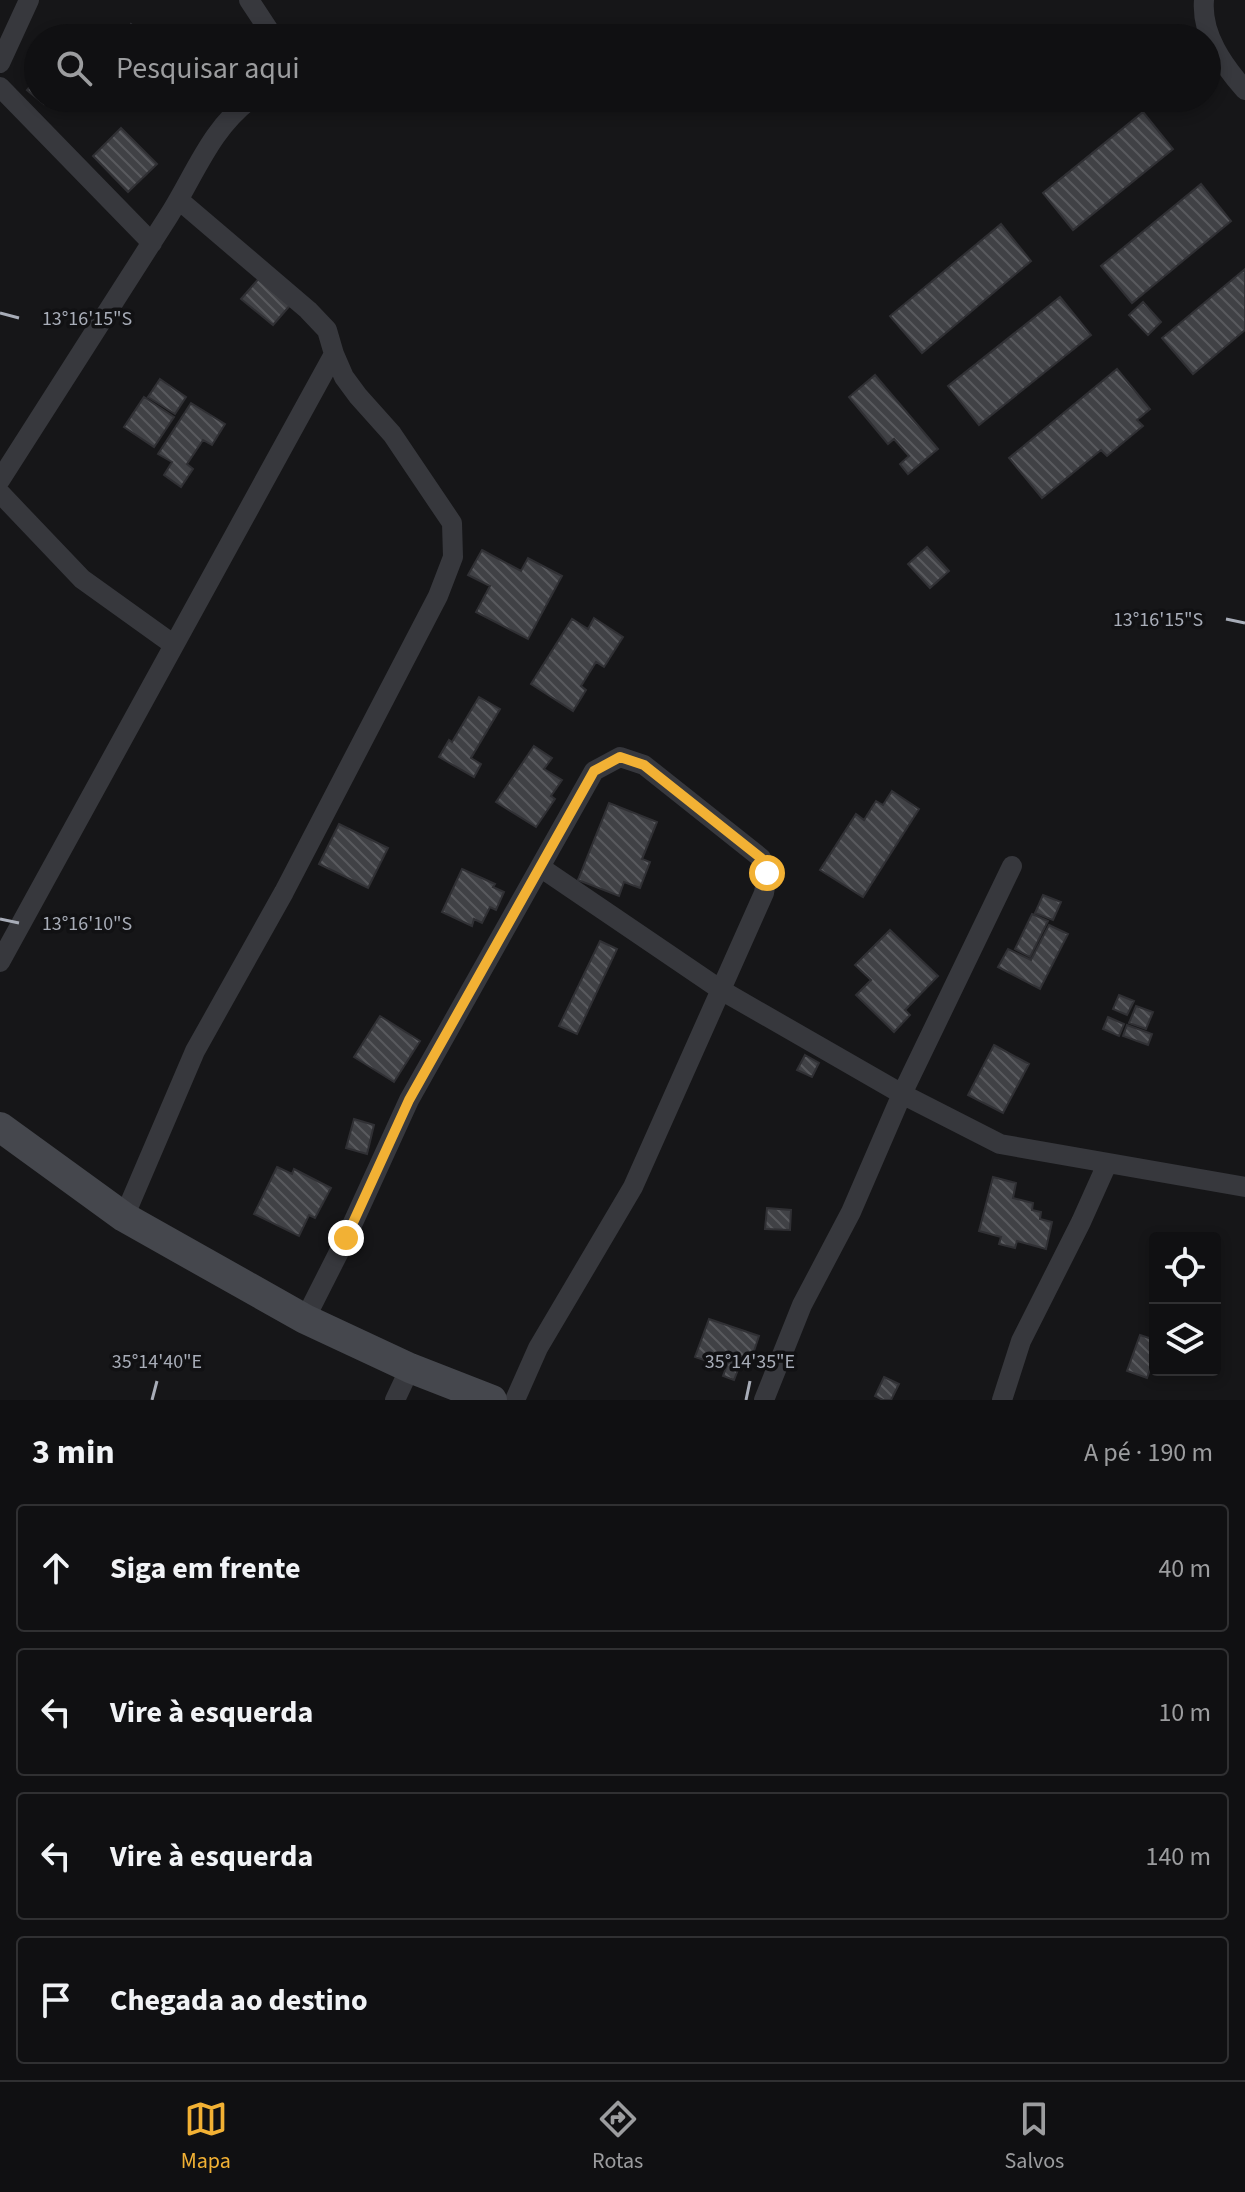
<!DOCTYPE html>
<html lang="pt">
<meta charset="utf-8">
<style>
:root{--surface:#101012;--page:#19191b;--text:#f1f3f6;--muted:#9c9d9f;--line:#303032;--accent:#f2b134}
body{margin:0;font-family:"Source Sans 3",sans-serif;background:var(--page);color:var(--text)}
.controls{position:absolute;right:24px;bottom:24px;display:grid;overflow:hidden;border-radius:8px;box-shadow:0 4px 12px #0003}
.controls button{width:72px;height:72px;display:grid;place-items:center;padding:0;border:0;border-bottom:2px solid var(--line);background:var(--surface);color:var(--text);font:40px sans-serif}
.stop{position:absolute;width:24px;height:24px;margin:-18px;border:6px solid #f2b134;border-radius:50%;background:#fff}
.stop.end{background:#f2b134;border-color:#fff;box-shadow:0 2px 8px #0008}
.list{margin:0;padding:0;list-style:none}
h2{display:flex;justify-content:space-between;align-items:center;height:104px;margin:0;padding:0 32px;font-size:34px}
h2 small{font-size:26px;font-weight:400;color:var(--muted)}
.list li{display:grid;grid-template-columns:52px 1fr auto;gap:24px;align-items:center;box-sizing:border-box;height:128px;margin:0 16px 16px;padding:0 16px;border:2px solid var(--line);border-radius:8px}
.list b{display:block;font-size:30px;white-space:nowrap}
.list em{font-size:26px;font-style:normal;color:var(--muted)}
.icon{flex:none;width:44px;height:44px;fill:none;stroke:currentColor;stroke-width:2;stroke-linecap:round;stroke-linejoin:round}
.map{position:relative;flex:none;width:1245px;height:1400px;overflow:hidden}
.search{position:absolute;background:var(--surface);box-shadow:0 4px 12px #0003;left:24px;right:24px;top:24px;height:88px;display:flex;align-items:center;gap:20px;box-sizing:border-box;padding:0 28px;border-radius:44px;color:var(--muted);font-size:30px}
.sheet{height:680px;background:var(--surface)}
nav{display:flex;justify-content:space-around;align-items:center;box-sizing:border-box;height:112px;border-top:2px solid var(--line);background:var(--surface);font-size:22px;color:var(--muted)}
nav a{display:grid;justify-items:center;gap:4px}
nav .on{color:var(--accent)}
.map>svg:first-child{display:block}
.building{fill:url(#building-back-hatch);stroke:#303034;stroke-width:2}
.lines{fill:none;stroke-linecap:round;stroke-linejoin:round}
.street{stroke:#37383d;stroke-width:20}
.secondary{stroke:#45474d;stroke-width:30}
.route{stroke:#f2b134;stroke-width:10}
.ticks{fill:none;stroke:#a8adb8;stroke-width:3}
.ticks-label{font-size:20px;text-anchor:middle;fill:#a8adb8;stroke:#111113;stroke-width:7;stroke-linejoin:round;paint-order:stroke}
</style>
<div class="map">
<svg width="1245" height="1400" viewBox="0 0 1245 1400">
<defs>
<pattern id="building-back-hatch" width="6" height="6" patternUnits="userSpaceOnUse" patternTransform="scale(2)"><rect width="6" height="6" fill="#404145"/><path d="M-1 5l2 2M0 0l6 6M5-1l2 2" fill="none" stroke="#595a5e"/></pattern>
</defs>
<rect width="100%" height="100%" fill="#161618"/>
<path class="building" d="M131,24L152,38H122Z
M38,77V98H49L44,104L27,90Z
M1143,112L1173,149L1073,230L1043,193Z
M121,128L157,164L128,192L93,156Z
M1201,184L1231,221L1132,303L1101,266Z
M1001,224L1031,261L922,353L890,316Z
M1245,269V330L1193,374L1162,338Z
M261,276L292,303L273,325L241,299Z
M1060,297L1091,335L979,425L948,386Z
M1143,302L1161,322L1148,335L1129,315Z
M1117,369L1150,409L1137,420L1143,426L1107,456L1101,450L1042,498L1009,458Z
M875,375L938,449L908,474L900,464L909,456L894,439L888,444L849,397Z
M160,379L186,397L175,414L148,397Z
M144,397L174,417L154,447L124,427Z
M191,403L225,424L212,445L203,440L187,464L193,469L181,487L164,475L172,462L158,454Z
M927,547L949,571L930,588L908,564Z
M482,550L521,571L528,558L562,576L528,639L476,612L490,586L468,575Z
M594,618L623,637L604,667L596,662L581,686L586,690L573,711L531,684L572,619L588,629Z
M479,697L500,709L471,758L481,764L474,777L439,757L449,740L452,742Z
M534,746L552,758L544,769L562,780L551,796L555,799L536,827L496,802Z
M892,791L919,809L863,897L820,870L856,814L864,820L876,801L883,805Z
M609,803L657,822L642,859L650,862L640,888L624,882L619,896L578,880Z
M339,824L388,848L368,888L319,864Z
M462,869L495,884L493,887L504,892L496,910L490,907L482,923L474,919L472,926L442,912Z
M1043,895L1061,902L1053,920L1035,913Z
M1032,914L1048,921L1030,957L1015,949Z
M1049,925L1068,934L1040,989L998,967L1008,949L1031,960Z
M890,930L938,976L905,1010L910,1015L894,1032L856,995L871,980L855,965Z
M600,941L617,949L577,1034L559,1026Z
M1119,995L1134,1001L1127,1015L1113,1009Z
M1136,1006L1153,1012L1146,1029L1129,1023Z
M380,1016L420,1041L394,1082L354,1057Z
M1108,1017L1124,1024L1119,1036L1103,1029Z
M1127,1025L1152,1034L1148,1045L1123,1036Z
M994,1045L1029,1064L1003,1113L968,1095Z
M805,1055L819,1063L812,1077L797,1070Z
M354,1119L374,1125L367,1154L346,1148Z
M277,1167L292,1174L294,1169L331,1188L315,1218L309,1215L299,1236L254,1214Z
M993,1177L1016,1183L1013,1198L1033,1203L1032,1210L1041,1212L1040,1219L1052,1222L1046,1249L1017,1241L1015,1248L999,1244L1001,1237L979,1231Z
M767,1208L791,1210L790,1230L765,1229Z
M709,1319L759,1336L751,1360L729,1352L724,1367L695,1357Z
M1140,1335L1155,1340V1355L1147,1378L1127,1371Z
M731,1355L742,1359L734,1380L723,1376Z
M884,1377L899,1384L891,1400H883L875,1396Z"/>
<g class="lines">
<path class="street" d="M249,0L274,38
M1204,0C1201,34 1223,65 1245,90
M0,63L29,0
M0,87L152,243
M0,480C56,392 112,305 168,217C195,175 210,129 252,98
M0,493L82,579L174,645
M540,867L721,990L902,1094L1000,1144L1245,1187
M0,962L334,354
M124,1217L195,1051L284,892L438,596L453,557L452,523L392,434L358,396L344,377L334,354L327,330L308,310L179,200
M305,1319L346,1238L409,1100L594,771L620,757L644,765L761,858L767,873L764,893L633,1187L538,1348L515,1400
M395,1400L410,1368
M764,1400L802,1305L851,1212L902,1094L1012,866
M1002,1400L1021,1341L1081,1222L1107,1164"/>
<path class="secondary" d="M0,1127L124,1217L305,1319L410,1368L492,1400"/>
</g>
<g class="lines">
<path class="route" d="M346,1238L409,1100L594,771L620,757L644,765L761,858L767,873"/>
</g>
<path class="ticks" d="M0,313L19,318M1226,619L1245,623M0,919L19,923M152,1400L157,1381M746,1400L750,1381"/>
<g class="ticks-label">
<text x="87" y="325">13°16'15"S</text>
<text x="1158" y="626">13°16'15"S</text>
<text x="87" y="930">13°16'10"S</text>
<text x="157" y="1368">35°14'40"E</text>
<text x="750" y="1368">35°14'35"E</text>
</g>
</svg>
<div class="controls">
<button><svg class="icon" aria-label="locate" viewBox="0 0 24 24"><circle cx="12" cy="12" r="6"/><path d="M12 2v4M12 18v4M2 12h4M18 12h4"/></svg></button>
<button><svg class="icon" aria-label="layers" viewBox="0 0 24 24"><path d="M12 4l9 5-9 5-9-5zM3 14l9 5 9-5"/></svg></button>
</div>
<div class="stop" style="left:767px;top:873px"></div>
<div class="stop end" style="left:346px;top:1238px"></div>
<div class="search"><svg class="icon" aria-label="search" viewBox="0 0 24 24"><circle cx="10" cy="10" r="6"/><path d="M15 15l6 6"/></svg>Pesquisar aqui</div>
</div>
<section class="sheet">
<h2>3 min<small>A pé · 190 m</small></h2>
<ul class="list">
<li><svg class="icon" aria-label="ahead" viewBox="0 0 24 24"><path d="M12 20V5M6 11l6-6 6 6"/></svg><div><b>Siga em frente</b></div><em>40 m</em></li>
<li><svg class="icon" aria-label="left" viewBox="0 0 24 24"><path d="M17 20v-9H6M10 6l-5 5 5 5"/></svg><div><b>Vire à esquerda</b></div><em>10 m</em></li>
<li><svg class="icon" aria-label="left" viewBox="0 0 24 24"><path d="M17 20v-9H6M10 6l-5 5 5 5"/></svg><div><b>Vire à esquerda</b></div><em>140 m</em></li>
<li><svg class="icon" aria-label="arrive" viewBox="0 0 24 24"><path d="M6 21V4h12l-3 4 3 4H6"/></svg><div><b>Chegada ao destino</b></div></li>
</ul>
</section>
<nav>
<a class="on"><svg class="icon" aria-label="map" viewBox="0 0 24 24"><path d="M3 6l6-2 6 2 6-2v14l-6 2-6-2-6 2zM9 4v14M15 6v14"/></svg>Mapa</a>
<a><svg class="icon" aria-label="directions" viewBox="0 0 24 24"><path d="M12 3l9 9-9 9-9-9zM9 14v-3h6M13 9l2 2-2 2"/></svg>Rotas</a>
<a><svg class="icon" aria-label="saved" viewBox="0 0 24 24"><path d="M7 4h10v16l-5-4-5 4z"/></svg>Salvos</a>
</nav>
